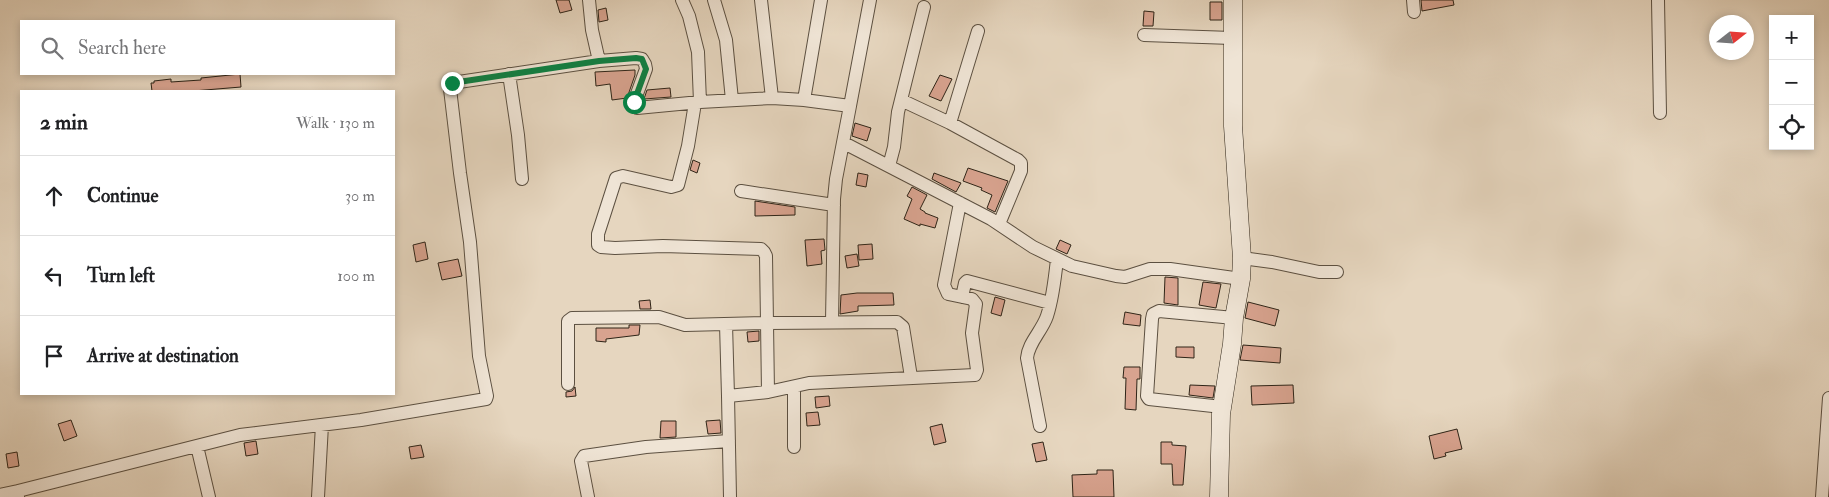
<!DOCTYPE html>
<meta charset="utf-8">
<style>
:root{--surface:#fff;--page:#f2f2f2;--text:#202124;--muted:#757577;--line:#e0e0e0}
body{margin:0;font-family:"IM FELL Double Pica",serif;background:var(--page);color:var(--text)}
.controls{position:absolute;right:15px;top:15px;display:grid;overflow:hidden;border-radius:0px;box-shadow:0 2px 8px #0003}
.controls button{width:45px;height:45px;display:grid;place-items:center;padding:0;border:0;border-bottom:1px solid var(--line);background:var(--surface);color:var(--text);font:25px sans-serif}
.compass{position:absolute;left:1709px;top:15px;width:45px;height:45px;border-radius:50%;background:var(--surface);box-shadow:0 2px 8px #0003;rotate:73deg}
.stop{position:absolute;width:15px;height:15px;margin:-11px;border:4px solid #0b8043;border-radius:50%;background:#fff}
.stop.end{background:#0b8043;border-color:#fff;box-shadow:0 1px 5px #0008}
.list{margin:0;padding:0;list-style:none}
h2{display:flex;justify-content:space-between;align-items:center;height:65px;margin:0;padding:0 20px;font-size:21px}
h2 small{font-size:16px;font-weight:400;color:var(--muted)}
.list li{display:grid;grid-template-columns:32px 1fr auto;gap:15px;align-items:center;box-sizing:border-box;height:80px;padding:0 20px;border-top:1px solid var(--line)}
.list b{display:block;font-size:19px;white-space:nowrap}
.list em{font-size:16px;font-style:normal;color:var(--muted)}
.icon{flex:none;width:28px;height:28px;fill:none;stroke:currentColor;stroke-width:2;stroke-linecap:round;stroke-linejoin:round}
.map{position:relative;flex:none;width:1829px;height:497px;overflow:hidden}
.search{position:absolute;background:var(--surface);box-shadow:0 2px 8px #0003;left:20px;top:20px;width:375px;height:55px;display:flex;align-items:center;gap:12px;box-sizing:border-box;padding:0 18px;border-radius:0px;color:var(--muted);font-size:19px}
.panel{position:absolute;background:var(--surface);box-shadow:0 2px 8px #0003;left:20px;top:90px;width:375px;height:305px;border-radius:0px}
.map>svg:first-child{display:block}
.building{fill:#d8a38f;stroke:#2e2417}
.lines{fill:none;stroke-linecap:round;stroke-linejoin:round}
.street-casing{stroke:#5c5041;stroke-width:14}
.secondary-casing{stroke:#2e2417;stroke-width:19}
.street{stroke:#efe4d5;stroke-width:12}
.secondary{stroke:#efe4d5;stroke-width:18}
.route{stroke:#0b8043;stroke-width:6}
</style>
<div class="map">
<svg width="1829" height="497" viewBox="0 0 1829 497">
<rect width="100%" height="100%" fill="#e6d6bf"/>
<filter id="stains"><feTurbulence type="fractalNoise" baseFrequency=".004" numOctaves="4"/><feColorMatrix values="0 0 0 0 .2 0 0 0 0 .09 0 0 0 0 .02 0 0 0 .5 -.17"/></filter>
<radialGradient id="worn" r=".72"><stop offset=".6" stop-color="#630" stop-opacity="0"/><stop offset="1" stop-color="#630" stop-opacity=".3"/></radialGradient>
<path class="building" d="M556,0H569L572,10L560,13Z
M1421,0H1453L1454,5L1422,11Z
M1210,2H1222V20H1210Z
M606,8L608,20L599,22L598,10Z
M1144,11L1154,12L1153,26H1143Z
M635,70V75L627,98L612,100L610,84L596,86L595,72Z
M240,74L241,87L193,91H152L151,83H154V81L171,79V82L201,80V78Z
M940,75L952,79L941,101L929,96Z
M670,88L671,97L644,99L647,90Z
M855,123L871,128L867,141L852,136Z
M693,160L700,163L697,173L690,170Z
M968,168L1008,181L995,212L987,208L992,195L981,190L982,188L963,181Z
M858,173L868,175L866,187L856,185Z
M934,173L961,183L956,192L932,179Z
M912,187L927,195L920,209L925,212V213L938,218L935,228L920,224V226L904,219L912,199L907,196Z
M755,201L795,207V215L755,216Z
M824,239L825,250L821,251L822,264L807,266L805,240Z
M1060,240L1071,245L1067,254L1056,249Z
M425,242L428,259L416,262L413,245Z
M872,244L873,259L859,260L858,245Z
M857,254L859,266L847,268L845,256Z
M458,259L462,276L442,280L438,263Z
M1165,277L1178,278V305L1164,303Z
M1203,282L1221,284L1216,308L1199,305Z
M857,293H893L894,305L858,306V311L840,314L841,295Z
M995,297L1005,300L1001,316L991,313Z
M650,300L651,309H640L639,301Z
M1248,302L1279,310L1275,326L1245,318Z
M1125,312L1141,315L1140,326L1123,324Z
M629,325H640L639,335L606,339V342L596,341V328H629Z
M759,331V341L748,342L747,332Z
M1243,345L1281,348L1280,363L1240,360Z
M1176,347H1194V358L1176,357Z
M1124,367H1140V379H1137L1136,410L1125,409L1126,378H1123Z
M1190,385L1215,386L1213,398L1189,395Z
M1293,385L1294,403L1252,405L1251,386Z
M575,387L576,396L566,397V392L572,391Z
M829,396L830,406L816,408L815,397Z
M818,412L820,425L807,426L806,413Z
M71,420L77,436L64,441L58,424Z
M720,420L721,433L708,434L706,421Z
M661,421H676V437L660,438Z
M942,424L946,442L934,445L930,427Z
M1457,429L1462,449L1445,453L1446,456L1434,459L1429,436Z
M256,441L258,454L246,456L244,443Z
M1043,442L1047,460L1036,462L1032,444Z
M1161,442H1172V445L1186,446L1183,485H1173L1172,464H1161Z
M421,445L424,457L411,459L409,447Z
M17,452L19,466L8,468L6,454Z
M1097,470H1113L1114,497H1073L1072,475L1097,474Z"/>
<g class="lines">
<g class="street-casing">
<path id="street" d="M589,0L592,30L599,61
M682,0L689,16L698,52L700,102
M714,0L726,40L732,100
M761,0L772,98
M1413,0L1414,12
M1658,0L1660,113
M1144,35L1232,38
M509,74L518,135L522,179
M804,100L850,106L870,0
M901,100L950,123L1018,160L1021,163V171L999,224
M950,123L978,31
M844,143L991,219L1033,247L1072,266L1116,276L1125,277L1150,269H1170L1241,279
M889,166L894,147L898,112L924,7
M741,191L834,205
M1242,258L1272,262L1319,272H1337
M962,297L965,283L967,281L1050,303
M832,322L834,199L836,179L850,106
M726,324L728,396
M911,377L903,327L897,322L767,323L768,392L809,383L975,375L977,370L972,333L976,304L972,299L948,294L944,285L960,203
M568,384V321L572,318L659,317L685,325L767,323L766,256L764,252L761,249L663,246L615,248L601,247L598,245V234L616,178L623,176L671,187L678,185L688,146L695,103
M1222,407L1149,399L1147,396L1152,319L1153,314L1159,311L1234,318
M1040,426L1027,358C1028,343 1042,331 1047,316C1053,298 1055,278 1057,259
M197,446L209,497
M794,447V387
M0,495L18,491
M18,497V491L240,435L361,420L486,399L487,396L479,356L470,242L460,173L450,89L452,83L599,61L636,58L642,59L645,64L646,69L634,102V105L637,108L700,102L772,98L804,100L821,0
M318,497L322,425
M588,497L581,461L584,456L646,447L729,441
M730,497L728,396L768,392
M1822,497L1829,398"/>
</g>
<g class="secondary-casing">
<path id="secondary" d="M1219,497L1221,414L1232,344L1234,318L1241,279L1242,258L1233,126V0"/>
</g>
<use href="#street" class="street"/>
<use href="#secondary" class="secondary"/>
</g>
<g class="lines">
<path class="route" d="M452,83L599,61L636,58L642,59L646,69L634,102"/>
</g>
<rect width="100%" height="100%" filter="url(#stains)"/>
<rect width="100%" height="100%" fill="url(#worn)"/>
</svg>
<div class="controls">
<button>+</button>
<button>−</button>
<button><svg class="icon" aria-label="locate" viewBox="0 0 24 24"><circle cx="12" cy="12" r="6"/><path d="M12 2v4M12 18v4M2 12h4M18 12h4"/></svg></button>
</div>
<svg class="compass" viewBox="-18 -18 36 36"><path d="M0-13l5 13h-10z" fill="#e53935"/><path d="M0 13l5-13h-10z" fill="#757577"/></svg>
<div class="stop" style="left:634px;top:102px"></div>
<div class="stop end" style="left:452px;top:83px"></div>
<div class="search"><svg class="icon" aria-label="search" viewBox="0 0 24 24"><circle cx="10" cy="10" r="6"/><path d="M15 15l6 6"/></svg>Search here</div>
<section class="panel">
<h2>2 min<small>Walk · 130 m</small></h2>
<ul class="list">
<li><svg class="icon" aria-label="ahead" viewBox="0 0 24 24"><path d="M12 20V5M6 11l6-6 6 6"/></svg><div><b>Continue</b></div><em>30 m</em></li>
<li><svg class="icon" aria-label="left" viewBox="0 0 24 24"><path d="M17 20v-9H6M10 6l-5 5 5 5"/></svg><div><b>Turn left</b></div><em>100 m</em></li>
<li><svg class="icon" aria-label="arrive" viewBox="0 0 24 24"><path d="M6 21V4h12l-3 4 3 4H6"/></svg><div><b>Arrive at destination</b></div></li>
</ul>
</section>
</div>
